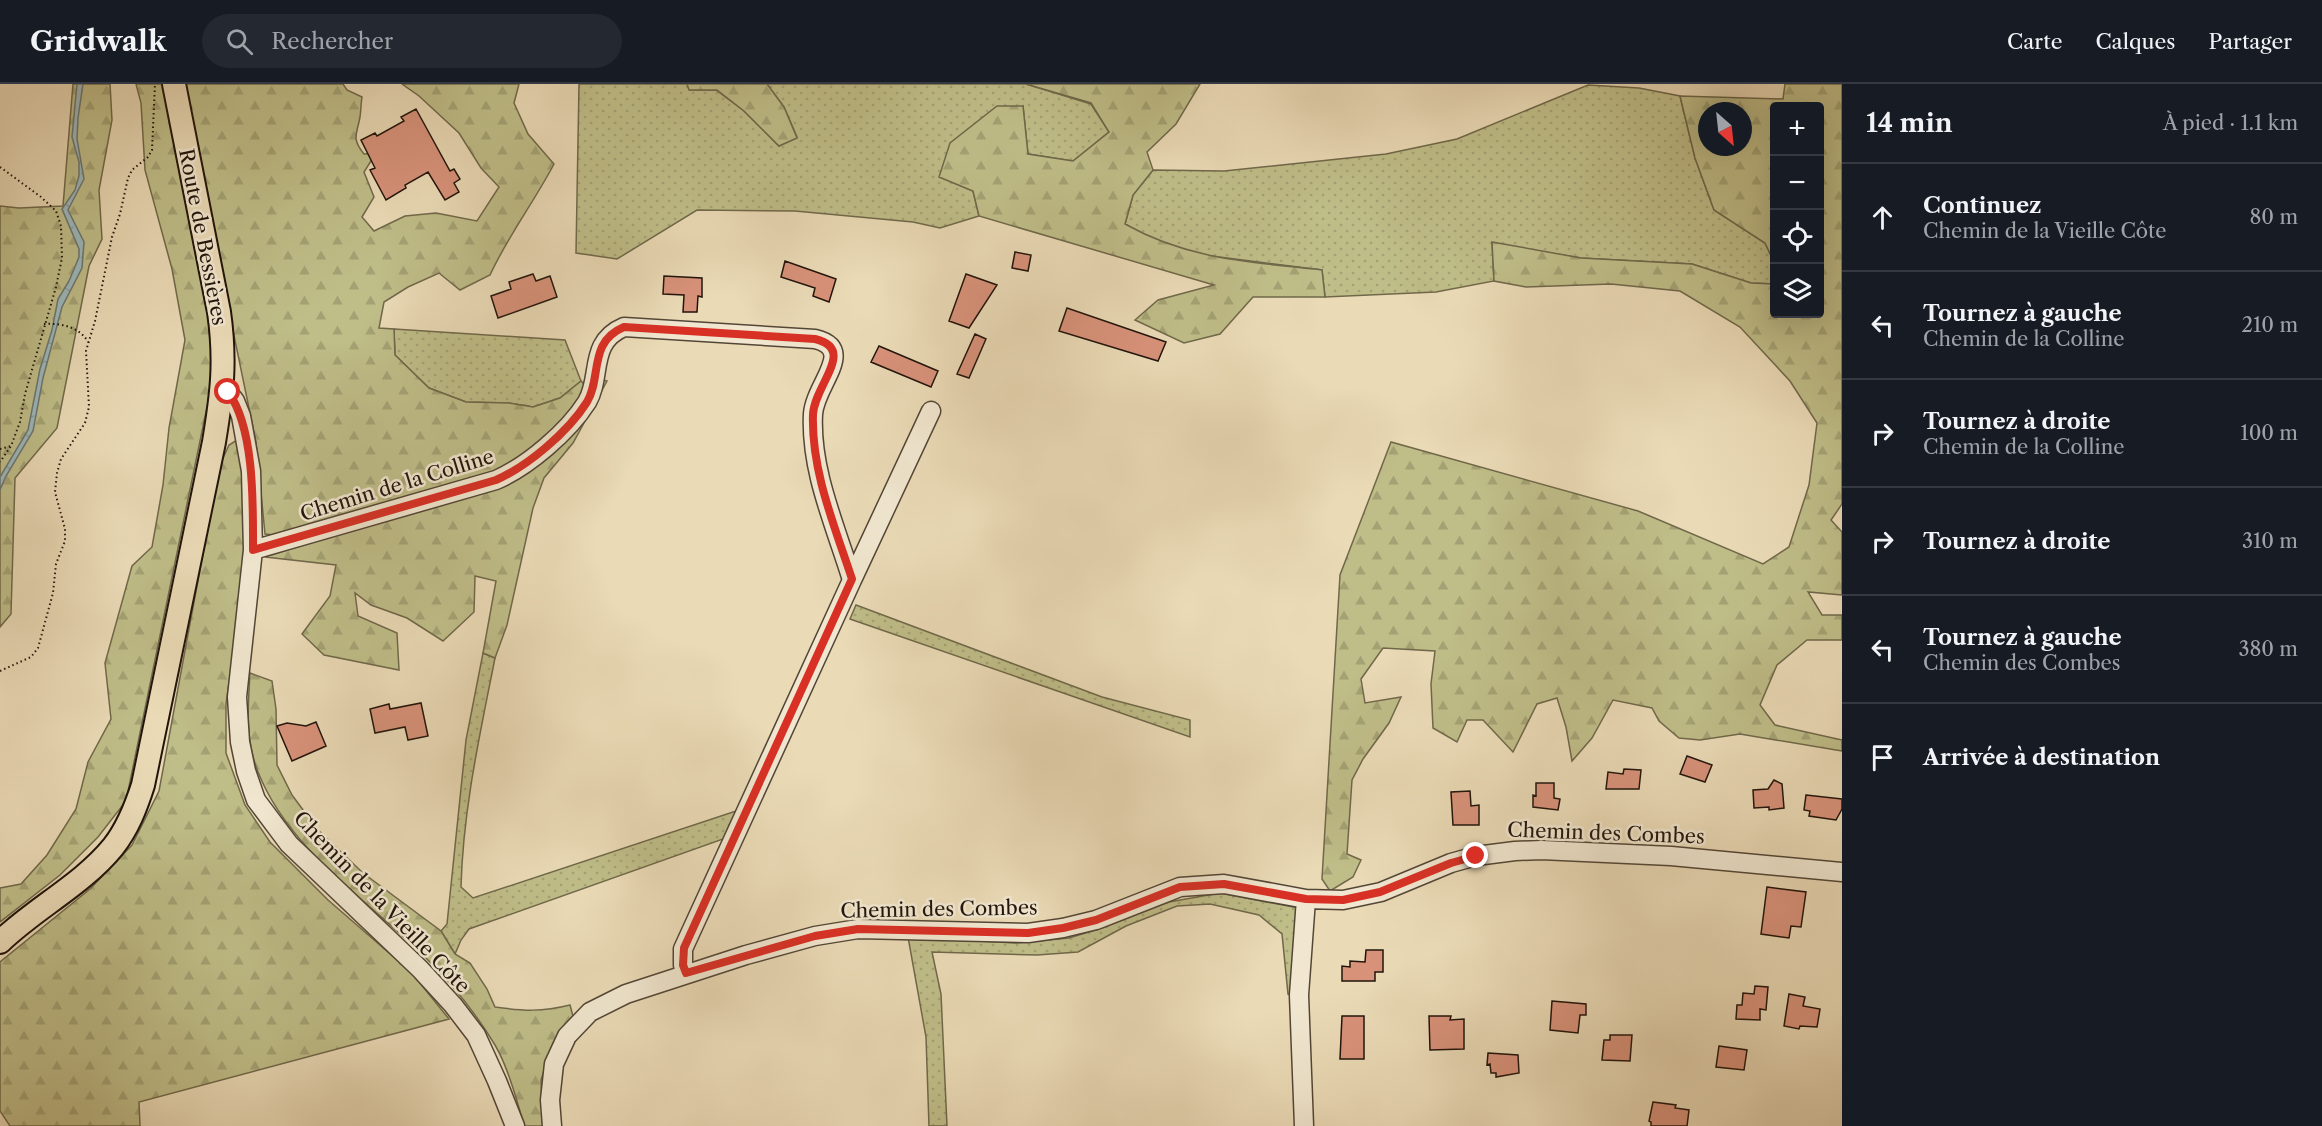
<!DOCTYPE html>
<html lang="fr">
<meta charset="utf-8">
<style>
:root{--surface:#171b24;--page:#242831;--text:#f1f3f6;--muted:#9ea1a6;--line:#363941}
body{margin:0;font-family:"Libre Caslon Text",serif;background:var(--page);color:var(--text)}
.controls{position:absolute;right:18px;top:18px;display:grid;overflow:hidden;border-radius:6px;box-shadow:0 6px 24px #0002}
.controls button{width:54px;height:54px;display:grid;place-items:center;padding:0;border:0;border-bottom:2px solid var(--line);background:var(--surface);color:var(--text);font:30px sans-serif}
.compass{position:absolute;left:1698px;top:18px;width:54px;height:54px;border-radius:50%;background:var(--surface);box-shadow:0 6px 24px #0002;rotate:153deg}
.stop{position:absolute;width:18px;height:18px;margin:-14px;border:4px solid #d93025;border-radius:50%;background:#fff}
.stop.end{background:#d93025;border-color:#fff;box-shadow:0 2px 6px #0008}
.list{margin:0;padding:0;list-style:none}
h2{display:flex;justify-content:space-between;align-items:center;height:78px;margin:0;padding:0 24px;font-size:26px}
h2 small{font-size:20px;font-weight:400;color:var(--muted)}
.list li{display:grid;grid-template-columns:39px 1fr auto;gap:18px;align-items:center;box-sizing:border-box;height:108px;padding:0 24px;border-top:2px solid var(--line)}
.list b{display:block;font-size:22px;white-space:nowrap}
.list p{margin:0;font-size:20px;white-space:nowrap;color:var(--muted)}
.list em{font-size:20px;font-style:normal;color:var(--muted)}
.icon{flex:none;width:33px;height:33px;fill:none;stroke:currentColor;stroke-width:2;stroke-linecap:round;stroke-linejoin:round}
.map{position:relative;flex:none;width:1842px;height:1042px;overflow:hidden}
header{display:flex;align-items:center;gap:36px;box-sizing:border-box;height:84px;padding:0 30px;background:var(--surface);border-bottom:2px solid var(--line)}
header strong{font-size:28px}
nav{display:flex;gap:33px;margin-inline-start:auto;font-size:21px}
.search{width:420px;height:54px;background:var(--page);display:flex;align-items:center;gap:15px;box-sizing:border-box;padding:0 21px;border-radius:33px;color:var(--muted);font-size:22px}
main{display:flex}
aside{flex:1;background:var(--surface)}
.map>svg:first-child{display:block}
.grass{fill:url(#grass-dots);stroke:#70684a;stroke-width:1.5}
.forest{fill:url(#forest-firs);stroke:#70684a;stroke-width:1.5;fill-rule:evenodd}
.water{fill:url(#water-ripples);stroke:#6b7674;stroke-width:1.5}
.building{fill:#d8927a;stroke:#21140b;stroke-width:1.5}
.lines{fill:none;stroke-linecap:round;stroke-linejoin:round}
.minor-casing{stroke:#534636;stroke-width:21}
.major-casing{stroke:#21140b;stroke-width:26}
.path{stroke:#21140b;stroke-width:2;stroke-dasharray:1.5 3;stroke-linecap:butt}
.minor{stroke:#f1e7d0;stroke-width:18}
.major{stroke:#eadab6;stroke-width:22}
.route{stroke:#d93025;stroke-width:8}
.labels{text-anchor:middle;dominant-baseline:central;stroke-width:5;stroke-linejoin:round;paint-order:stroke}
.street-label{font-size:20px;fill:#21140b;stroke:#f1e7d0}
</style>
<header>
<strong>Gridwalk</strong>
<div class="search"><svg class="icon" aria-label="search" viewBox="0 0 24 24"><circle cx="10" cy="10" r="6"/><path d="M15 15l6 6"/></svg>Rechercher</div>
<nav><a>Carte</a><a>Calques</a><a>Partager</a></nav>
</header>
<main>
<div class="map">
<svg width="1842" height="1042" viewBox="0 0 1842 1042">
<defs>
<pattern id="grass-dots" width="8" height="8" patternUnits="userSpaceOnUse" patternTransform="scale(1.5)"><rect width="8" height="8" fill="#bfbd88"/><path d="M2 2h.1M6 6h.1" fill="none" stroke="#a4a274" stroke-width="1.8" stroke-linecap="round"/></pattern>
<pattern id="forest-firs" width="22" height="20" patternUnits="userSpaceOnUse" patternTransform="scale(1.5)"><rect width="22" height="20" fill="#bfbd88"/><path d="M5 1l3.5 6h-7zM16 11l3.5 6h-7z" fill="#a4a274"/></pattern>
<pattern id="water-ripples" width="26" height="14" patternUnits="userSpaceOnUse" patternTransform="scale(1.5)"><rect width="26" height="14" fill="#9db8ba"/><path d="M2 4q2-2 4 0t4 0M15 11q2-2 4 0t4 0" fill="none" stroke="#879d9f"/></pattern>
</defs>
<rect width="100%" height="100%" fill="#eadab6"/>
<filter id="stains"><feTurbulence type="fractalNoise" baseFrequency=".00333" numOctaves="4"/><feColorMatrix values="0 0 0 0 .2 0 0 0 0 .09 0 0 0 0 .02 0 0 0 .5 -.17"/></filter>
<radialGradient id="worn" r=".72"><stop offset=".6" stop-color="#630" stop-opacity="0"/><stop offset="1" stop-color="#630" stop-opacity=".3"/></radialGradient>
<path class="grass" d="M579,0H687L690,6H716L744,27L779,62L797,53L784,23L767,0H1026L1091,20L1109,48L1073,77L1028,70L1023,22L940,93L973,107L979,132L940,144L913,138L795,127L697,126L617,175L576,169Z
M1588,1L1639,4L1680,12L1695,74L1714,126L1765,159L1774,178V200L1751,199L1692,180L1581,174L1492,159L1494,197L1436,208L1325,213L1322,186L1196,170L1155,157L1125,140L1133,111L1153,86L1224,87L1386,70L1457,55Z
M394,245L565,256L581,297L560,314L533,323L509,319L466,318L429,304L395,271Z
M856,521L1102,613L1190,636V653L850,535Z
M483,569L495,574C480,650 463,725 461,803L473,814L739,726L726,754L469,845L461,856L455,870L441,847L447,840L466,656Z
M1220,809L1304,825L1308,914L1288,910L1282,850L1259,831L1210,820L1177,822L1126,842L1078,868L1037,871L932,868L941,910L947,1042H929L926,953L908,853L1015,859L1069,854L1105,843L1169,818Z"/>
<path class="forest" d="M73,0H110L112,36L99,106L102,155L89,182L57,344L15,394L11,530L0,543V122L19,124L63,122Z
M136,0H164L215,249V284L126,717L98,753L60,791L0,838V804L21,800L47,771L76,725L88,678L111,635L105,579L132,482L152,463L163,401L169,344L185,256L172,185L145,86L141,19Z
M182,0H343L347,6L362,13C361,19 361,26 360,33C357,50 351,54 364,70L376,69L364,88L374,113L362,133L374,147L405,132L436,129L477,137L499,103L481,84L459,49L419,12L402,0H519L514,19L528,50L554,80C534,118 508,152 490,191L460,206L439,189L408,203L384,218L379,244L394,245L395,271L429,304L466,318L509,319L533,323L560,314L581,297L586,302L569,334L533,366L493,392L283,452L265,450L256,358Z
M687,0H767L784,23L797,54L779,62L744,27L717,6H689Z
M1026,0H1200L1176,40L1147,68L1153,86L1133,111L1125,140C1189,176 1251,178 1322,186L1325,213H1253L1220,250L1184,259L1135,236L1158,216L1214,201L979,132L973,107L939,93L950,59L997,22H1023L1028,70L1073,77L1109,48L1091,19Z
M1785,0H1842V420L1831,436L1842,448V511L1808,508L1822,531H1842V556H1807L1777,581L1760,621L1775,641L1842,656V667L1740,650L1700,656L1679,654L1659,637L1652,624L1613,616L1592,654L1572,677L1566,643L1557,614L1537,620L1513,668L1483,636H1467L1457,658L1433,644L1431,600L1435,567L1383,564L1361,595L1365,619L1401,613L1389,639L1363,675L1352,696L1347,770L1361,776L1353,793L1330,807L1322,795L1340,491L1391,358L1638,427L1763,480L1789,463L1809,401L1817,339L1790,297L1740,243L1680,207L1611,200L1526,203L1494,197L1492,158L1581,174L1692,180L1751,199L1774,200V230H1820V22H1774V178L1765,159L1714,126L1695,74L1680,12L1783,15ZM1707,27H1743V63H1707Z
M599,295L607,297L573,359L544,394L533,424L507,541L495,574L483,569L496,497L475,492L474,528L443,557L407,534L371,521L355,509L358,532L397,549L399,586L324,571L302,550L330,512L336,481L265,473L515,394Z
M237,356L247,402V470L226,620V669L245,721L270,758L328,816L411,888L449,935L139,1018L140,1042H10L0,1027V878L90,805L132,761L159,707L219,383L229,361Z
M250,589L272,597L276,625L277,681L292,711L318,746L363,789L441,847L455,870L470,879L487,905L495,923C523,927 542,928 570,921L573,932L553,959L541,996L543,1042H524C518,1019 507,981 495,961C475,928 448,895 421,869C364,814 288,764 258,688C245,656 248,622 250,589Z"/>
<path class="water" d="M77,0H83L78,34L77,55L84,95L68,126L84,158L82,184L62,223L43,294L33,347L6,392L0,406V393L28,346L40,285L52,246L58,215L69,197L79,173V165L62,125L75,106L79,92V78L72,53Z"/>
<path class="building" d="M416,25L450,87L454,85L460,95L454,99L459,108L445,116L428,88L405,101L406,104L386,116L370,86L375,84L361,56L375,49L377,52L404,37L401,33Z
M1015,168L1031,171L1028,187L1012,184Z
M785,177L836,195L829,218L813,212L815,204L781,193Z
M533,190L536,197L550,192L557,213L498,234L491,212L511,205L509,198Z
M966,190L997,201L969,244L949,237Z
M664,192L702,194V213L698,212L697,228H683L684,211L663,210Z
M1067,224L1166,258L1158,277L1059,247Z
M975,250L986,255L969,294L957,290Z
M879,262L938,287L931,303L871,278Z
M421,619L428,652L408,656L405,643L375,649L370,625L389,620L390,625Z
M316,638L326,662L292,677L277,642L287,639L306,642Z
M1687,672L1712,681L1705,698L1680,690Z
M1624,685L1641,686L1639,705H1606L1608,688L1623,690Z
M1774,696L1782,700L1784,724L1769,726V723L1754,724L1753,706L1768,705Z
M1536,699H1554V714L1560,715L1558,726L1533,723V711L1536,712Z
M1470,707L1471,722L1479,721V741H1453L1451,708Z
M1806,711L1842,715V725L1836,736L1809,732L1810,727L1804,726Z
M1767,803L1806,808L1801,843L1791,842L1789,854L1761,850Z
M1366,866H1383V888H1375V897H1342V882L1350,883V877L1365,878Z
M1755,902L1768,903L1766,926L1760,925V936L1736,935L1737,921H1742L1743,909L1754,910Z
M1789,910L1805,913L1803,922L1820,925L1817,943L1800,942L1799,945L1784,942Z
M1552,917L1586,920V931H1580L1578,949L1550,946Z
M1342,932H1364V975H1340Z
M1429,932H1451L1450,936L1464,935V965L1430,966Z
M1610,951H1632L1630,977L1602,976L1604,956H1610Z
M1719,962L1747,966L1744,986L1716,983Z
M1488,969L1518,971L1519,989L1496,993V989H1491L1490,980L1487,981Z
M1653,1018L1676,1021L1675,1024L1689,1026L1687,1042H1651V1038L1649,1037Z"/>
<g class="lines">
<g class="minor-casing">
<path id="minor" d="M222,306L228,308L235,317L241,332L251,387L253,466L237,613L240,658L246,687L256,716L289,760L420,885L453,921L476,951L497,997L515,1042
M253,466L496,396C528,382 568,348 587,318C602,293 588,258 624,243L815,255C857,265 815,300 813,330C810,387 836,443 852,496L683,865V881L686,889
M852,496L931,327
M552,1042L550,1016L554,980L567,952L590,928L626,910L746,871L815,852L858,845L1028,849L1063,844L1096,836L1180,803L1224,800L1306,815L1343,816L1381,808L1451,779L1476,772L1515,767L1541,766L1671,772L1842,788
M1304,1042L1299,911L1306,815"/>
</g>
<g class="major-casing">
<path id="major" d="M0,858C35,824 82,801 113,763C128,744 136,723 143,701L214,358C222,310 226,277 219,228L174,0"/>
</g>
<path class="path" d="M0,83L41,113L56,127L61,142L62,174L56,203L25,310L20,338L11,362L0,378
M44,240C61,239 80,243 88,258
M0,365L11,362
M0,587L31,573L38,564L53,509L56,480L65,457V445L55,408L57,389L61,375L85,339L89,323L86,267L95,237L112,153L120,130L128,94L132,86L148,73L152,66L155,0"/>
<use href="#minor" class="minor"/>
<use href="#major" class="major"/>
</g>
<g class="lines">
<path class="route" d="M228,308C255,344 253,423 253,466L496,396C528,382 568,348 587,318C602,293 588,258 624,243L815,255C857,265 815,300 813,330C811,387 835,443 852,495L684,864L683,881L686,889L815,852L858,845L1028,849L1063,844L1096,836L1180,803L1224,800L1306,815L1343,816L1380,808L1451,779L1476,772"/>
</g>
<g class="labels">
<g class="street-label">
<text transform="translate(203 153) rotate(79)">Route de Bessières</text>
<text transform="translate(397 401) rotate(-17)">Chemin de la Colline</text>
<text transform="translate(1606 749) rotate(2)">Chemin des Combes</text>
<text transform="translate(382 818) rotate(46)">Chemin de la Vieille Côte</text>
<text transform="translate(939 825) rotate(-1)">Chemin des Combes</text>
</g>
</g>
<rect width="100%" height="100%" filter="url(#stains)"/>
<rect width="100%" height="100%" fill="url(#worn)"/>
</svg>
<div class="controls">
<button>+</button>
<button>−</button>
<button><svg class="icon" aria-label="locate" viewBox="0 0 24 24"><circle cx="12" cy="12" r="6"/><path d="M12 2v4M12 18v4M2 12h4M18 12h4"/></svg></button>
<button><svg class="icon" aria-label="layers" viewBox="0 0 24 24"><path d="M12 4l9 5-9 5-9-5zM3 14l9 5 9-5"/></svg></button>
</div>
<svg class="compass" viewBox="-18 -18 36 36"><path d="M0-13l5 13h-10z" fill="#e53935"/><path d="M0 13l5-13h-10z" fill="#9ea1a6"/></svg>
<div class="stop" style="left:228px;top:308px"></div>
<div class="stop end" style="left:1476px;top:772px"></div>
</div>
<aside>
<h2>14 min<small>À pied · 1.1 km</small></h2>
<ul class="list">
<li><svg class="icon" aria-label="ahead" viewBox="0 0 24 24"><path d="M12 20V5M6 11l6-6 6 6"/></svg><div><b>Continuez</b><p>Chemin de la Vieille Côte</p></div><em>80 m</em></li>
<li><svg class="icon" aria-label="left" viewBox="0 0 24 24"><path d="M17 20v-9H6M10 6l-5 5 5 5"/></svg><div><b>Tournez à gauche</b><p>Chemin de la Colline</p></div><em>210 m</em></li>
<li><svg class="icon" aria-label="right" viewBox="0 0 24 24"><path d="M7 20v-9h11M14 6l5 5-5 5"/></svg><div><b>Tournez à droite</b><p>Chemin de la Colline</p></div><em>100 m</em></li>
<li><svg class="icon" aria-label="right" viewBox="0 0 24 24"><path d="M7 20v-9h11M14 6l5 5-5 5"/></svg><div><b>Tournez à droite</b></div><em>310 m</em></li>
<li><svg class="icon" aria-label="left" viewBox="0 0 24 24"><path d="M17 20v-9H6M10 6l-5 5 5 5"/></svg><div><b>Tournez à gauche</b><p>Chemin des Combes</p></div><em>380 m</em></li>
<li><svg class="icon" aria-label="arrive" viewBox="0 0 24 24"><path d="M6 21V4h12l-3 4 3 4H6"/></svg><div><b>Arrivée à destination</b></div></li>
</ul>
</aside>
</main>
